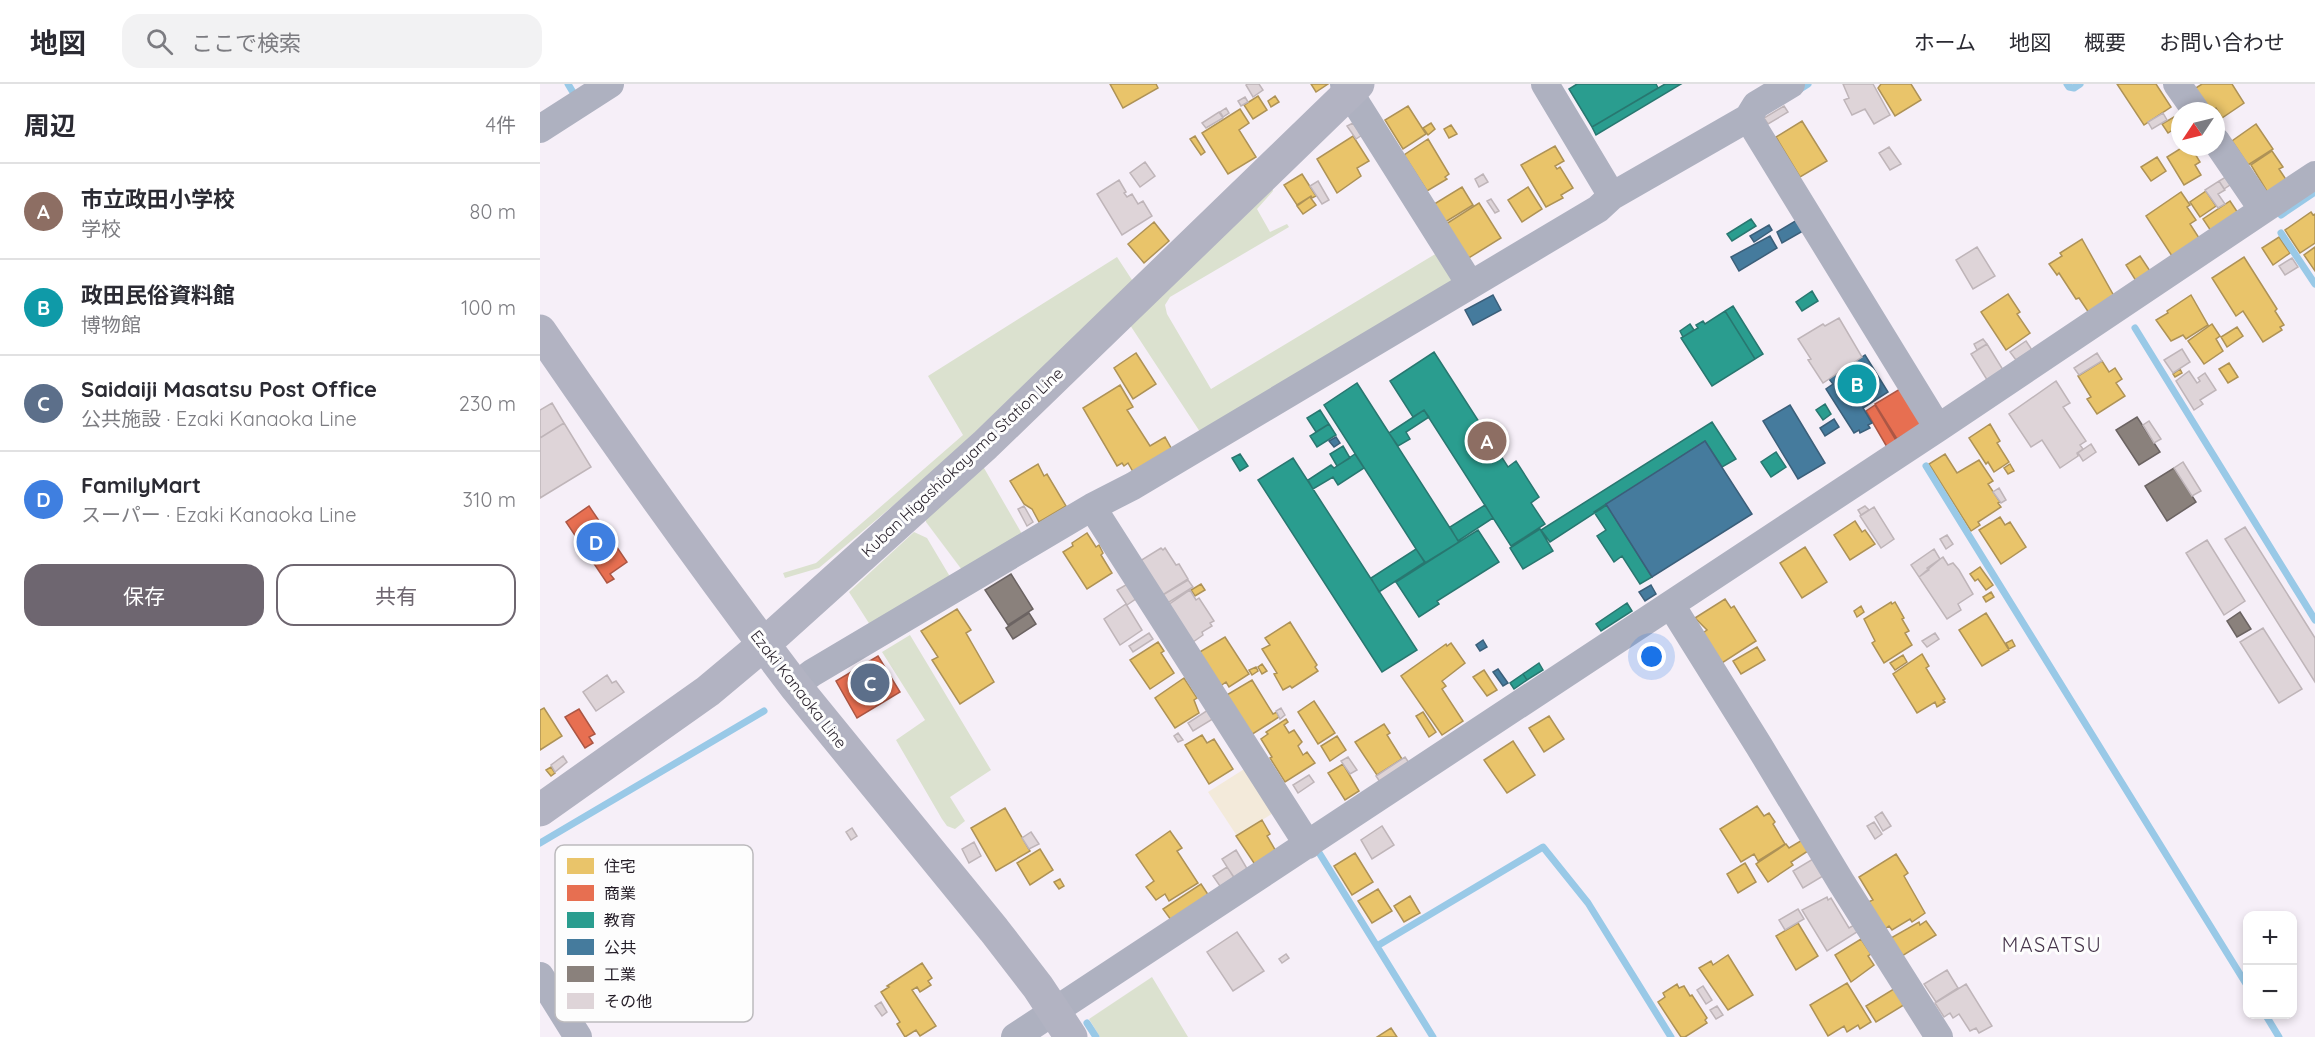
<!DOCTYPE html>
<html lang="ja">
<meta charset="utf-8">
<style>
:root{--surface:#fff;--page:#f2f2f3;--text:#2b2b33;--muted:#7c7c81;--line:#e1e1e2;--accent:#6e6670}
body{margin:0;font-family:Quicksand,"Noto Sans JP",sans-serif;background:var(--page);color:var(--text)}
.controls{position:absolute;right:18px;bottom:18px;display:grid;overflow:hidden;border-radius:12px;box-shadow:0 3px 9px #0003}
.controls button{width:54px;height:54px;display:grid;place-items:center;padding:0;border:0;border-bottom:2px solid var(--line);background:var(--surface);color:var(--text);font:30px sans-serif}
.compass{position:absolute;left:1631px;top:18px;width:54px;height:54px;border-radius:50%;background:var(--surface);box-shadow:0 3px 9px #0003;rotate:235deg}
.you{position:absolute;left:1112px;top:573px;width:21px;height:21px;margin:-15px;border:4px solid #fff;border-radius:50%;background:#1a73e8;box-shadow:0 0 0 9px #1a73e833}
.badge{display:grid;place-items:center;width:39px;height:39px;border-radius:50%;background:var(--accent);color:#fff;font-size:20px;font-weight:700}
.pin{position:absolute;translate:-50% -50%;border:3px solid #fff;box-shadow:0 2px 6px #0006}
.list{margin:0;padding:0;list-style:none}
h2{display:flex;justify-content:space-between;align-items:center;height:78px;margin:0;padding:0 24px;font-size:26px}
h2 small{font-size:20px;font-weight:400;color:var(--muted)}
.list li{display:grid;grid-template-columns:39px 1fr auto;gap:18px;align-items:center;box-sizing:border-box;height:96px;padding:0 24px;border-top:2px solid var(--line)}
.list b{display:block;font-size:22px;white-space:nowrap}
.list p{margin:0;font-size:20px;white-space:nowrap;color:var(--muted)}
.list em{font-size:20px;font-style:normal;color:var(--muted)}
.actions{display:flex;gap:12px;padding:18px 24px}
.actions a{flex:1;padding:14px 0;border:2px solid var(--accent);border-radius:18px;text-align:center;font-size:21px;color:var(--accent)}
.actions .main{background:var(--accent);color:#fff}
.icon{flex:none;width:33px;height:33px;fill:none;stroke:currentColor;stroke-width:2;stroke-linecap:round;stroke-linejoin:round}
.map{position:relative;flex:none;width:1775px;height:953px;overflow:hidden}
header{display:flex;align-items:center;gap:36px;box-sizing:border-box;height:84px;padding:0 30px;background:var(--surface);border-bottom:2px solid var(--line)}
header strong{font-size:28px}
nav{display:flex;gap:33px;margin-inline-start:auto;font-size:21px}
.search{width:420px;height:54px;background:var(--page);display:flex;align-items:center;gap:15px;box-sizing:border-box;padding:0 21px;border-radius:18px;color:var(--muted);font-size:22px}
main{display:flex}
aside{flex:1;background:var(--surface)}
.map>svg:first-child{display:block}
.green{fill:#dbe1cf}
.sand{fill:#f3eada}
.homes{fill:#e9c46a;stroke:#ae9256;stroke-width:1.5}
.shops{fill:#e76f51;stroke:#ac5644;stroke-width:1.5}
.schools{fill:#2a9d8f;stroke:#287770;stroke-width:1.5}
.public{fill:#457b9d;stroke:#3b5f7a;stroke-width:1.5}
.industry{fill:#8a817c;stroke:#6b6362;stroke-width:1.5}
.lines{fill:none;stroke-linecap:round;stroke-linejoin:round}
.stream{stroke:#99c9e7;stroke-width:7}
.building{fill:#ded4d8;stroke:#bfb5b9;stroke-width:1.5}
.minor{stroke:#aeb1c0;stroke-width:28}
.major{stroke:#b2b3c2;stroke-width:33}
.labels{text-anchor:middle;dominant-baseline:central;stroke-width:6;stroke-linejoin:round;paint-order:stroke}
.street-label{font-size:16px;fill:#241d27;stroke:#fdfdfd}
.quarter-label{font-size:20px;letter-spacing:1.5px;fill:#47364c;stroke:#fdfdfd}
.key{fill:#fdfdfd;stroke:#bcbabd;stroke-width:1.5}
.key-label{font-size:16px;fill:#241d27}
</style>
<header>
<strong>地図</strong>
<div class="search"><svg class="icon" aria-label="search" viewBox="0 0 24 24"><circle cx="10" cy="10" r="6"/><path d="M15 15l6 6"/></svg>ここで検索</div>
<nav><a>ホーム</a><a>地図</a><a>概要</a><a>お問い合わせ</a></nav>
</header>
<main>
<aside>
<h2>周辺<small>4件</small></h2>
<ul class="list">
<li><span class="badge" style="background:#8d6e63">A</span><div><b>市立政田小学校</b><p>学校</p></div><em>80 m</em></li>
<li><span class="badge" style="background:#0f9aa8">B</span><div><b>政田民俗資料館</b><p>博物館</p></div><em>100 m</em></li>
<li><span class="badge" style="background:#5c6f8a">C</span><div><b>Saidaiji Masatsu Post Office</b><p>公共施設 · Ezaki Kanaoka Line</p></div><em>230 m</em></li>
<li><span class="badge" style="background:#3f7fe0">D</span><div><b>FamilyMart</b><p>スーパー · Ezaki Kanaoka Line</p></div><em>310 m</em></li>
</ul>
<div class="actions"><a class="main">保存</a><a>共有</a></div>
</aside>
<div class="map">
<svg width="1775" height="953" viewBox="0 0 1775 953">
<rect width="100%" height="100%" fill="#f6eff8"/>
<path class="green" d="M732,103L733,107L717,125L730,148L747,140L749,143L630,213L625,221L627,230L671,305L897,169L915,198L664,354L590,241Z
M577,173L594,199L430,357L279,484L245,494L243,489L276,479L423,351L388,292Z
M440,382L444,384L486,457L422,486L386,438V433Z
M374,448L387,454L412,496L332,544L309,508Z
M370,551L451,686L410,713L425,737L415,745L407,742L402,735L356,656L385,636L342,568Z
M612,893L648,953H560L549,935Z"/>
<path class="sand" d="M709,682L738,726L697,752L668,708Z"/>
<path class="homes" d="M570,0H616L618,4L583,24Z
M771,0H788L776,8Z
M1341,0H1371L1381,16L1355,32L1338,4Z
M1577,0H1616L1631,23L1604,41Z
M1662,0H1692L1704,19L1682,34L1676,24L1672,27H1659L1648,9Z
M718,12L727,26L713,35L704,21Z
M735,12L739,18L731,23L728,17Z
M868,22L886,50L863,65L845,36Z
M700,25L709,39L699,46L716,73L688,90L662,49Z
M1634,33L1640,41L1628,49L1622,40Z
M1262,37L1287,77L1260,93L1236,53Z
M891,39L895,45L888,51L883,44Z
M1716,40L1733,65L1708,81L1692,57Z
M911,41L917,50L909,54L904,45Z
M655,52L665,68L661,71L650,55Z
M813,52L829,77L817,84L821,92L797,109L777,75Z
M888,55L909,90L905,93L907,95L887,107L864,71Z
M1015,62L1024,77L1015,82L1017,85L1020,83L1033,104L1021,111L1023,114L1006,123L981,81Z
M1643,63H1651L1660,78L1655,81L1661,91L1644,101L1627,73Z
M1732,67L1743,83L1739,85L1747,97L1728,109L1711,81Z
M1617,73L1626,87L1611,97L1601,83Z
M762,90L776,112L772,114L771,112L757,121L744,101Z
M922,103L933,121L902,140L891,122Z
M988,103L1002,125L982,138L968,116Z
M1666,107L1676,122L1660,133L1650,118Z
M1641,108L1650,121L1647,123L1656,136L1650,140L1661,157L1634,175L1606,132Z
M770,113L776,121L763,130L757,122Z
M1690,117L1698,129L1671,147L1663,135Z
M939,119L961,154L927,175L906,140Z
M1771,128L1773,131L1775,130V159L1760,169L1745,146Z
M614,138L629,157L604,179L588,160Z
M1739,153L1750,169L1733,181L1722,164Z
M1542,155L1574,212L1549,229L1539,214L1536,215L1519,189L1517,191L1509,180L1522,172L1520,169Z
M1775,163V187L1764,171Z
M1600,172L1612,190L1598,200L1586,181Z
M1704,173L1737,225L1735,227L1744,241L1740,243L1742,246L1723,258L1703,227L1696,232L1672,194Z
M1468,210L1480,228L1477,230L1490,249L1466,266L1441,228Z
M1651,211L1668,241L1646,255L1643,251L1631,257L1616,236L1628,229L1627,227Z
M1672,240L1680,252L1676,255L1683,267L1664,280L1648,257Z
M1697,243L1703,252L1687,263L1681,253Z
M596,269L616,300L593,315L574,284Z
M1562,277L1569,288L1575,284L1582,295L1576,299L1585,312L1557,330L1547,315L1551,313L1538,292Z
M1689,279L1698,293L1688,299L1679,285Z
M1640,285L1642,289L1635,293L1633,290Z
M580,301L593,323L587,326L610,362L625,353L635,371L596,393L588,379L584,382L582,379L577,382L543,324Z
M1450,340L1460,357L1457,359L1469,378L1454,388L1448,378L1446,380L1429,354Z
M1405,370L1417,389L1439,376L1453,397L1448,400L1460,418L1458,419L1461,423L1438,438L1440,441L1431,447L1389,380Z
M498,380L504,392L507,390L526,422L499,438L492,425L484,420L470,397Z
M1470,380L1474,387L1468,390L1464,384Z
M1460,433L1465,441L1470,438L1486,463L1461,480L1439,446Z
M1315,437L1322,448L1325,446L1335,460L1310,476L1294,451Z
M547,449L556,463L559,461L563,469L561,471L572,489L547,505L523,468L533,462L532,459Z
M1265,463L1287,498L1262,514L1240,479Z
M1440,483L1453,501L1446,506L1438,495L1435,497L1430,490Z
M661,500L665,506L655,512L651,506Z
M1451,508L1454,513L1446,518L1443,513Z
M1185,515L1191,524L1194,522L1216,557L1182,579L1163,549L1167,546L1155,534Z
M1351,518L1352,520L1355,518L1364,534L1362,535L1369,547L1365,549L1372,561L1344,579L1332,559L1335,557L1324,535Z
M1321,522L1324,528L1317,533L1314,527Z
M417,525L431,546L426,549L454,598L420,620L392,576L398,573L381,547Z
M1446,529L1469,566L1442,582L1419,546Z
M750,538L777,581L775,583L778,587L752,604L750,602L743,606L734,590L737,589L722,565L730,561L725,554Z
M685,553L709,590L689,603L686,598L679,603L658,569Z
M1472,556L1475,562L1469,565L1466,559Z
M618,558L624,567L621,569L634,589L610,605L590,576Z
M911,559L925,579L902,597L906,602L902,605L923,637L902,651L861,592L906,560L907,562Z
M1217,563L1225,576L1201,590L1193,577Z
M1382,570L1389,582L1386,584L1405,615L1403,616L1405,618L1397,623L1395,618L1377,629L1353,590Z
M1363,571L1367,578L1355,586L1350,579Z
M722,580L727,587L722,590L718,583Z
M716,583L718,587L712,591L709,586Z
M944,586L957,606L947,612L933,593Z
M644,594L657,614L654,616L659,629L635,644L615,614Z
M712,596L733,630L737,628L739,633L711,651L685,612Z
M774,617L795,649L778,660L758,628Z
M4,624L22,652L0,666V626Z
M883,628L896,648L889,653L876,632Z
M1009,632L1024,655L1004,668L989,644Z
M746,635L748,638L744,641L749,649L754,646L762,658L758,662L763,671L767,668L775,679L745,698L730,674L732,673L721,655L728,650L726,648Z
M844,640L850,649L847,651L862,675L837,691L815,658Z
M662,651L667,659L674,655L693,685L669,700L645,661Z
M797,652L806,666L790,677L781,662Z
M973,657L995,691L967,709L944,676Z
M803,680L819,707L805,716L788,689Z
M11,683L15,689L11,692L6,686Z
M1217,722L1224,732L1229,729L1235,738L1233,740L1245,760L1218,777L1214,770L1201,778L1180,745Z
M465,724L490,767L456,787L431,744Z
M722,736L730,750L727,752L737,769L716,782L696,752Z
M630,747L642,764L637,767L658,799L629,817L625,810L616,816L606,803L614,797L596,771Z
M1264,755L1271,765L1251,778L1253,781L1228,798L1216,780L1246,760L1249,764Z
M500,765L513,786L490,801L477,779Z
M815,769L833,798L812,811L794,782Z
M1356,770L1368,789L1364,792L1385,829L1372,838L1370,835L1352,846L1349,842L1345,845L1328,818L1333,816L1319,793Z
M1205,779L1216,798L1198,809L1187,790Z
M520,795L524,802L519,805L514,798Z
M661,800L671,815L634,840L623,825Z
M838,805L852,827L832,839L818,817Z
M870,812L880,829L864,838L854,822Z
M1386,837L1396,851L1362,872L1351,854L1379,838L1380,841Z
M1258,839L1278,872L1256,886L1236,852Z
M1321,855L1331,870L1328,872L1334,881L1311,898L1295,871Z
M1188,871L1213,911L1188,926L1159,884L1171,877L1173,881Z
M382,879L392,894L388,897L391,901L380,908L377,903L372,906L396,942L380,952L376,946L365,953L357,940L360,938L341,908L349,903L347,902Z
M1307,899L1331,938L1320,945L1318,941L1307,948L1304,942L1288,952L1270,921Z
M1137,900L1139,904L1144,902L1150,912L1152,911L1167,934L1165,936L1167,939L1145,953H1141L1118,918L1125,913L1123,909Z
M1357,903L1367,919L1336,938L1326,922Z
M851,944L857,953H837Z"/>
<path class="shops" d="M1360,305L1381,341L1357,355L1335,320Z
M1335,321L1357,358L1347,363L1326,327Z
M49,422L87,478L70,490L74,495L67,499L26,438Z
M338,572L360,608L317,634L296,597Z
M39,625L55,650L49,653L53,659L45,664L25,633Z"/>
<path class="schools" d="M1037,0H1116L1118,4L1052,43L1029,5Z
M1125,0H1141L1056,51L1052,43Z
M1211,135L1216,142L1192,157L1187,150Z
M1272,207L1278,217L1262,227L1256,218Z
M1193,222L1223,270L1215,275L1185,227Z
M1185,227L1215,275L1172,302L1141,254L1158,244L1156,241L1163,237L1165,240Z
M1150,240L1154,246L1143,253L1140,247Z
M894,268L968,383L976,377L999,413L991,419L1005,440L971,462L884,326L873,333L850,297Z
M817,299L919,458L885,479L784,321Z
M1285,320L1291,330L1283,336L1276,326Z
M780,326L789,340L776,348L767,334Z
M884,326L889,333L866,348L870,355L858,362L849,349Z
M1172,338L1196,375L1182,383L1165,357L1010,458L1001,446Z
M789,340L796,351L777,363L770,352Z
M803,362L810,374L797,382L790,370Z
M1236,368L1246,383L1231,393L1221,378Z
M700,370L708,382L700,387L692,374Z
M815,370L824,384L798,401L793,393L773,405L768,396L791,381L794,384Z
M753,374L877,566L842,588L718,396Z
M1066,420L1112,493L1100,500L1082,472L1074,478L1057,452L1066,446L1054,428Z
M945,421L953,434L918,457L910,443Z
M1000,445L1013,467L983,485L970,464Z
M938,446L959,478L897,517L899,520L879,533L856,498Z
M876,465L885,478L839,508L831,494Z
M1087,519L1092,527L1061,547L1056,540Z
M999,579L1003,586L987,596L983,590Z
M983,590L987,596L974,605L970,599Z"/>
<path class="public" d="M1257,136L1263,147L1242,159L1237,148Z
M1229,141L1232,146L1214,158L1210,152Z
M1230,152L1237,164L1199,187L1191,173Z
M953,211L961,226L933,241L925,226Z
M1325,271L1348,308L1323,324L1332,339L1328,341L1330,344L1320,349L1319,346L1314,349L1286,305L1293,300L1289,295Z
M1250,321L1285,379L1258,395L1223,337Z
M1294,335L1299,343L1285,352L1280,344Z
M796,353L800,359L794,363L789,357Z
M1165,357L1212,430L1112,493L1066,420Z
M1111,501L1116,510L1105,517L1099,508Z
M943,556L947,563L940,567L936,561Z
M958,585L968,599L963,602L953,588Z"/>
<path class="industry" d="M1597,333L1620,368L1599,381L1576,346Z
M1634,384L1656,418L1627,437L1605,402Z
M471,490L493,525L468,541L445,506Z
M1700,528L1711,545L1697,553L1687,537Z
M489,529L496,540L473,555L466,544Z"/>
<g class="lines">
<path class="stream" d="M28,0L37,15
M1527,0L1529,3L1534,4L1540,0
M1257,7L1268,0
M1741,131L1775,108
M1741,149L1775,200
M1595,244L1775,536
M1386,382L1708,903
M0,759L224,627
M778,767L893,953
M837,862L1003,763L1048,819L1131,953
M1725,930L1739,953
M547,939L556,953"/>
</g>
<path class="building" d="M707,0H719L723,6L713,13L706,1Z
M1303,0H1333L1350,31L1334,40L1325,25L1312,31L1304,16L1309,14Z
M705,13L708,18L701,22L698,17Z
M1244,22L1248,28L1228,40L1224,34Z
M686,24L689,29L683,33L680,28Z
M679,28L683,34L666,44L662,39Z
M1623,29L1627,36L1612,45L1608,38Z
M813,39L822,51L816,55L807,42Z
M1349,63L1361,80L1350,86L1339,69Z
M605,78L615,92L600,103L590,89Z
M943,90L948,98L939,103L935,95Z
M1691,90L1696,97L1684,105L1679,97Z
M579,96L586,108L584,109L587,113L592,110L598,120L603,117L612,132L582,151L557,110Z
M778,97L789,116L782,120L770,102Z
M1679,97L1685,106L1678,110L1685,120L1678,124L1665,106Z
M951,115L959,127L955,129L947,117Z
M1437,163L1455,192L1433,205L1416,176Z
M1752,174L1758,183L1745,191L1739,182Z
M1299,234L1322,273L1283,299L1268,276L1271,275L1258,255L1283,240L1285,242Z
M1443,255L1447,260L1437,266L1434,260Z
M1486,257L1492,266L1476,276L1470,268Z
M1447,260L1465,289L1449,299L1431,270Z
M1642,265L1650,278L1633,289L1624,276Z
M1557,269L1562,277L1539,291L1534,284Z
M1649,287L1657,299L1660,297L1658,294L1665,289L1676,306L1660,316L1663,320L1654,326L1636,297Z
M1516,297L1530,319L1523,323L1546,357L1540,361L1543,365L1537,369L1538,372L1520,384L1502,356L1491,363L1469,330Z
M12,319L24,339L0,354V326Z
M1609,337L1621,355L1614,359L1603,341Z
M24,339L51,383L0,414V354Z
M1551,360L1556,368L1543,377L1538,369Z
M1643,378L1661,407L1652,412L1634,384Z
M1459,404L1466,416L1461,419L1453,408Z
M484,422L493,438L487,442L478,425Z
M1325,422L1329,426L1321,431L1318,426Z
M1334,423L1354,455L1341,464L1320,432Z
M1705,443L1775,554V598L1685,455Z
M1407,451L1413,460L1406,465L1400,455Z
M1667,456L1705,517L1684,531L1646,469Z
M621,464L623,466L625,464L636,481L639,480L648,495L621,512L600,477Z
M1394,465L1400,475L1379,493L1371,481Z
M1403,473L1408,481L1413,479L1419,486L1433,510L1418,520L1421,526L1407,535L1379,493L1389,486L1387,484Z
M648,496L653,503L626,520L621,512Z
M591,498L600,512L587,521L577,506Z
M650,506L656,516L659,514L674,537L670,539L672,542L662,548L663,551L653,558L628,521Z
M586,520L602,546L580,561L564,535Z
M1723,544L1762,605L1739,619L1700,558Z
M609,549L613,555L593,568L589,562Z
M1395,549L1399,555L1387,563L1382,557Z
M67,591L72,599L76,597L84,608L56,627L43,608Z
M671,624L676,633L653,647L648,639Z
M741,624L745,631L740,635L736,627Z
M638,649L643,656L638,658L634,652Z
M23,672L27,678L15,688L11,681Z
M808,673L817,686L810,690L801,677Z
M865,673L871,682L842,701L836,692Z
M769,691L774,698L758,709L753,701Z
M1342,728L1351,742L1343,747L1335,733Z
M1334,738L1342,750L1335,755L1327,742Z
M842,742L854,761L832,775L821,756Z
M312,744L317,752L311,756L306,748Z
M491,748L499,760L489,765L482,754Z
M434,758L441,772L429,779L422,765Z
M696,766L709,788L696,797L682,775Z
M1278,772L1288,789L1263,804L1253,787Z
M687,783L696,796L682,805L673,792Z
M1287,813L1288,816L1291,814L1309,844L1316,840L1320,846L1287,867L1262,826Z
M1258,825L1264,835L1245,846L1239,836Z
M697,848L724,887L693,907L667,868Z
M746,870L749,874L742,879L739,875Z
M1407,886L1418,904L1396,918L1384,900Z
M1426,900L1452,942L1439,949L1436,944L1430,947L1419,930L1413,934L1410,929L1404,933L1395,919Z
M1163,902L1172,916L1166,920L1157,906Z
M341,918L347,928L342,932L335,922Z
M1177,922L1183,931L1176,935L1170,926Z"/>
<g class="lines">
<path class="minor" d="M804,0L930,200
M1005,0L1072,112
M1637,0L1656,27
M1208,34L1398,344
M0,45L70,0
M1676,57L1723,126
M552,423L768,761
M1131,521L1219,662L1301,798L1399,953
M255,602L272,589L552,423L593,402L1058,125L1072,112L1208,34L1216,21L1251,0
M0,892L38,953
M475,953L1398,344L1775,91"/>
<path class="major" d="M0,247C82,367 167,486 255,602L454,846L498,903L531,953
M0,726L168,607L223,561L445,361L818,0"/>
</g>
<g class="labels">
<g class="street-label">
<text transform="translate(422 378) rotate(-43)">Kuban Higashiokayama Station Line</text>
<text transform="translate(259 605) rotate(52)">Ezaki Kanaoka Line</text>
</g>
<g class="quarter-label">
<text x="1512" y="860">MASATSU</text>
</g>
</g>
<rect x="15" y="761" width="198" height="177" rx="9" class="key"/>
<rect x="27" y="774" width="27" height="16" fill="#e9c46a"/>
<rect x="27" y="801" width="27" height="16" fill="#e76f51"/>
<rect x="27" y="828" width="27" height="16" fill="#2a9d8f"/>
<rect x="27" y="855" width="27" height="16" fill="#457b9d"/>
<rect x="27" y="882" width="27" height="16" fill="#8a817c"/>
<rect x="27" y="909" width="27" height="16" fill="#ded4d8"/>
<g class="key-label">
<text x="64" y="788">住宅</text>
<text x="64" y="815">商業</text>
<text x="64" y="842">教育</text>
<text x="64" y="869">公共</text>
<text x="64" y="896">工業</text>
<text x="64" y="923">その他</text>
</g>
</svg>
<div class="controls">
<button>+</button>
<button>−</button>
</div>
<svg class="compass" viewBox="-18 -18 36 36"><path d="M0-13l5 13h-10z" fill="#e53935"/><path d="M0 13l5-13h-10z" fill="#7c7c81"/></svg>
<div class="you"></div>
<div class="pin badge" style="left:947px;top:357px;background:#8d6e63">A</div>
<div class="pin badge" style="left:1317px;top:300px;background:#0f9aa8">B</div>
<div class="pin badge" style="left:330px;top:599px;background:#5c6f8a">C</div>
<div class="pin badge" style="left:56px;top:458px;background:#3f7fe0">D</div>
</div>
</main>
